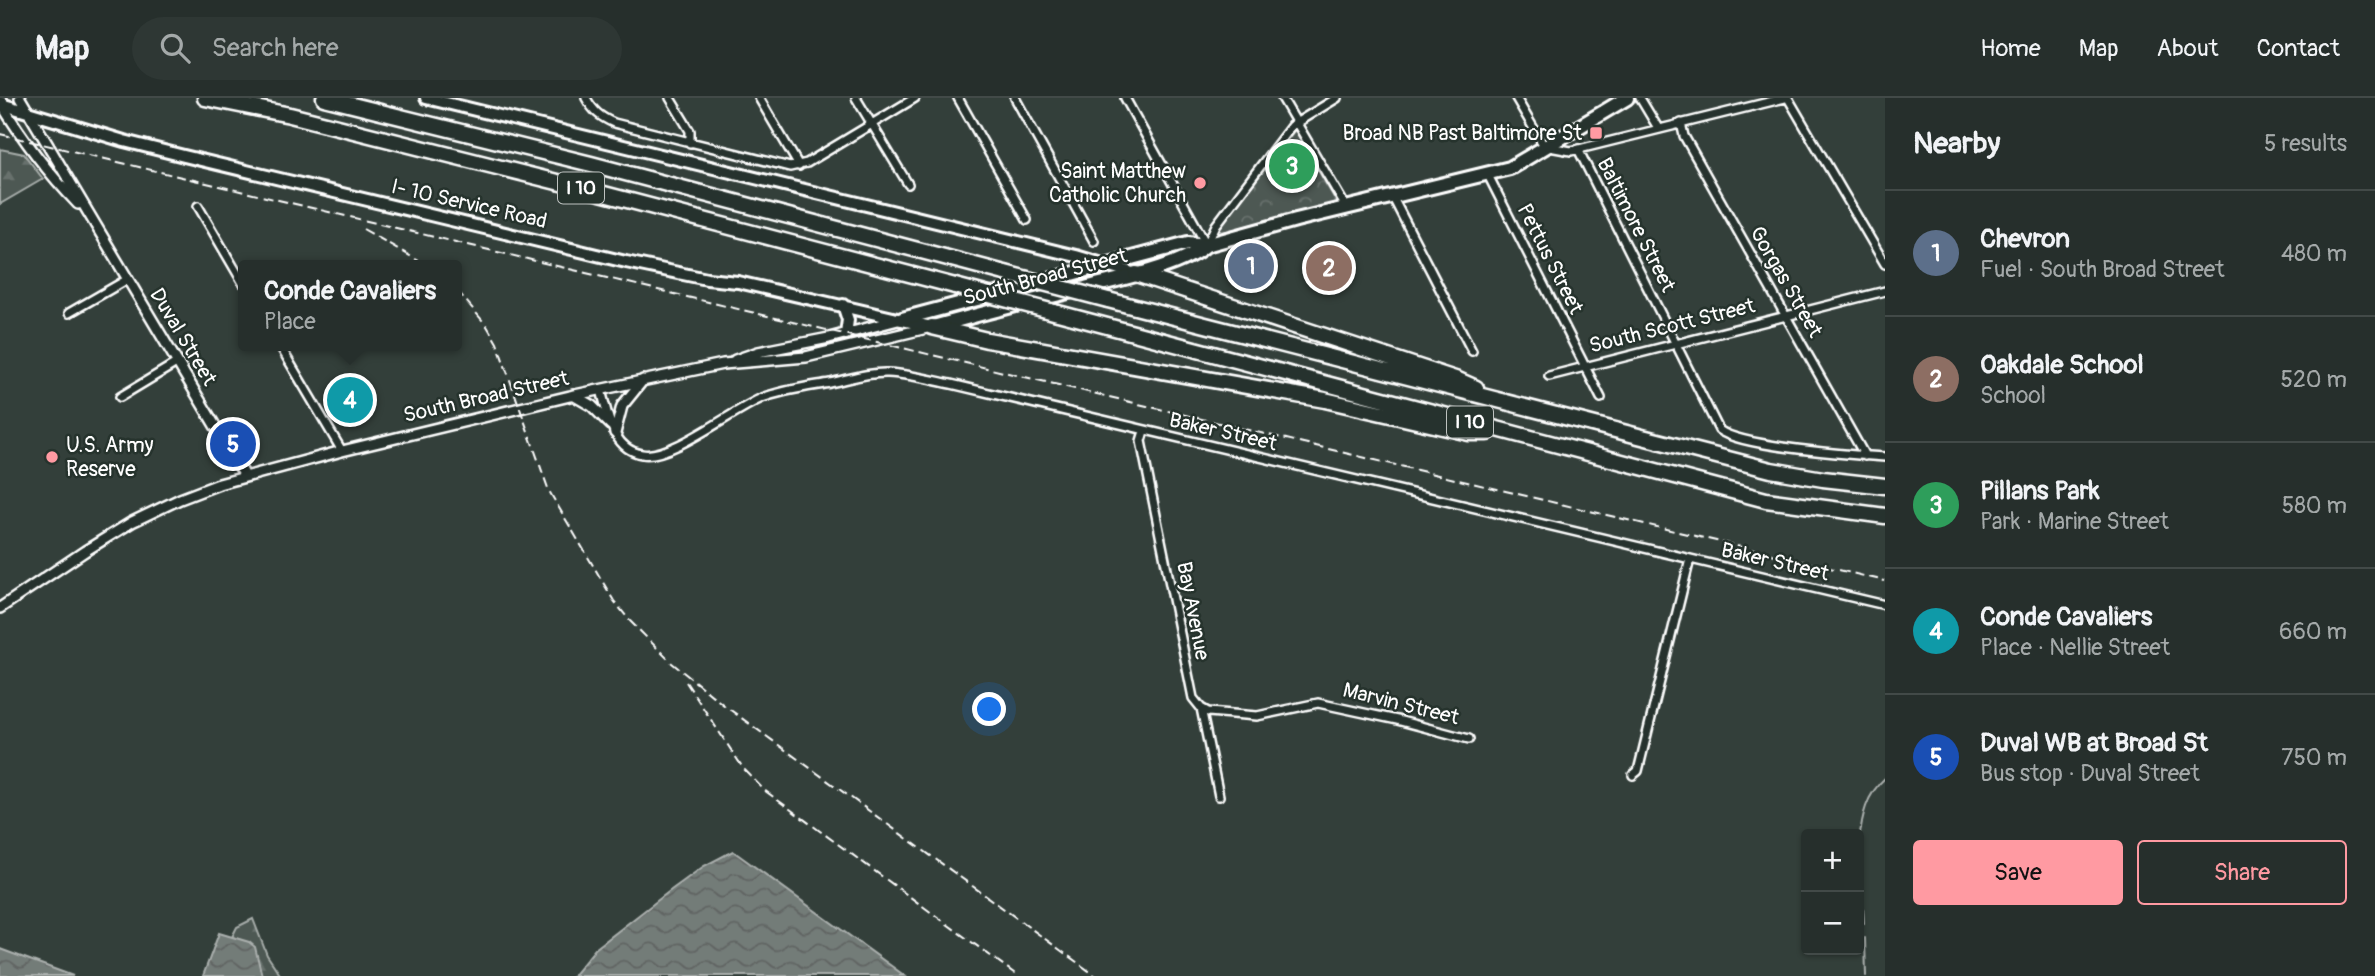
<!DOCTYPE html>
<meta charset="utf-8">
<style>
:root{--surface:#262f2c;--page:#2e3734;--text:#f1f3f6;--muted:#a4a9a9;--line:#424a48;--accent:#ff9aa2}
body{margin:0;font-family:Pangolin,sans-serif;background:var(--page);color:var(--text)}
.controls{position:absolute;right:21px;bottom:21px;display:grid;overflow:hidden;border-radius:7px;box-shadow:0 2px 5px #0004}
.controls button{width:63px;height:63px;display:grid;place-items:center;padding:0;border:0;border-bottom:2px solid var(--line);background:var(--surface);color:var(--text);font:35px sans-serif}
.you{position:absolute;left:990px;top:612px;width:24px;height:24px;margin:-18px;border:5px solid #fff;border-radius:50%;background:#1a73e8;box-shadow:0 0 0 10px #1a73e833}
.badge{display:grid;place-items:center;width:46px;height:46px;border-radius:50%;background:var(--accent);color:#fff;font-size:23px;font-weight:700}
.pin{position:absolute;translate:-50% -50%;border:4px solid #fff;box-shadow:0 2px 7px #0006}
.popup{position:absolute;left:238px;top:162px;width:224px;height:91px;box-sizing:border-box;display:grid;place-content:center;border-radius:7px;background:var(--surface);filter:drop-shadow(0 2px 5px #0005);font-size:23px;white-space:nowrap;color:var(--muted)}
.popup b{font-size:26px;color:var(--text)}
.popup::after{content:'';position:absolute;left:50%;top:100%;margin-left:-14px;border:14px solid transparent;border-top-color:var(--surface)}
.list{margin:0;padding:0;list-style:none}
h2{display:flex;justify-content:space-between;align-items:center;height:91px;margin:0;padding:0 28px;font-size:30px}
h2 small{font-size:23px;font-weight:400;color:var(--muted)}
.list li{display:grid;grid-template-columns:46px 1fr auto;gap:21px;align-items:center;box-sizing:border-box;height:126px;padding:0 28px;border-top:2px solid var(--line)}
.list b{display:block;font-size:26px;white-space:nowrap}
.list p{margin:0;font-size:23px;white-space:nowrap;color:var(--muted)}
.list em{font-size:23px;font-style:normal;color:var(--muted)}
.actions{display:flex;gap:14px;padding:21px 28px}
.actions a{flex:1;padding:16px 0;border:2px solid var(--accent);border-radius:7px;text-align:center;font-size:24px;color:var(--accent)}
.actions .main{background:var(--accent);color:#111}
.icon{flex:none;width:38px;height:38px;fill:none;stroke:currentColor;stroke-width:2;stroke-linecap:round;stroke-linejoin:round}
.map{position:relative;flex:none;width:1885px;height:878px;overflow:hidden}
header{display:flex;align-items:center;gap:42px;box-sizing:border-box;height:98px;padding:0 35px;background:var(--surface);border-bottom:2px solid var(--line)}
header strong{font-size:33px}
nav{display:flex;gap:38px;margin-inline-start:auto;font-size:24px}
.search{width:490px;height:63px;background:var(--page);display:flex;align-items:center;gap:18px;box-sizing:border-box;padding:0 24px;border-radius:38px;color:var(--muted);font-size:26px}
main{display:flex}
aside{flex:1;background:var(--surface)}
.map>svg:first-child{display:block}
.forest{fill:url(#forest-firs);stroke:#a6aca9;stroke-width:2}
.park{fill:url(#park-crowns);stroke:#a6aca9;stroke-width:2}
.water{fill:url(#water-waves);stroke:#abb0ae;stroke-width:2}
.lines{fill:none;stroke-linecap:round;stroke-linejoin:round}
.stream{stroke:#abb0ae;stroke-width:2}
.minor-casing{stroke:#fff;stroke-width:12}
.tertiary-casing{stroke:#fff;stroke-width:14}
.secondary-casing{stroke:#fff;stroke-width:16}
.primary-casing{stroke:#fff;stroke-width:18}
.motorway-casing{stroke:#fff;stroke-width:19}
.minor{stroke:#26332d;stroke-width:7}
.tertiary{stroke:#26332d;stroke-width:9}
.secondary{stroke:#26332d;stroke-width:10}
.primary{stroke:#26332d;stroke-width:12}
.motorway{stroke:#26332d;stroke-width:14}
.rail{stroke:#fff;stroke-width:2;stroke-dasharray:10 5;stroke-linecap:butt}
.motorway-bridge-casing{stroke:#fff;stroke-width:19;stroke-linecap:butt}
.motorway-bridge{stroke:#26332d;stroke-width:14}
.poi-dot{fill:#ff9aa2;stroke:#26332d;stroke-width:2.5}
.labels{text-anchor:middle;dominant-baseline:central;stroke-width:5;stroke-linejoin:round;paint-order:stroke}
.shield{fill:#26332d;stroke:#bec2c0;stroke-width:2}
.shield-label{font-size:19px;font-weight:bold;fill:#fff}
.poi-label{font-size:21px;fill:#fff;stroke:#26332d;text-anchor:end}
.street-label{font-size:21px;fill:#fff;stroke:#26332d}
</style>
<header>
<strong>Map</strong>
<div class="search"><svg class="icon" aria-label="search" viewBox="0 0 24 24"><circle cx="10" cy="10" r="6"/><path d="M15 15l6 6"/></svg>Search here</div>
<nav><a>Home</a><a>Map</a><a>About</a><a>Contact</a></nav>
</header>
<main>
<div class="map">
<svg width="1885" height="878" viewBox="0 0 1885 878">
<defs>
<pattern id="forest-firs" width="22" height="20" patternUnits="userSpaceOnUse" patternTransform="scale(1.75)"><rect width="22" height="20" fill="#4d5853"/><path d="M5 1l3.5 6h-7zM16 11l3.5 6h-7z" fill="#68716d"/></pattern>
<pattern id="park-crowns" width="20" height="18" patternUnits="userSpaceOnUse" patternTransform="scale(1.75)"><rect width="20" height="18" fill="#4d5853"/><path d="M2 6a3 3 0 1 1 6 0M12 15a3 3 0 1 1 6 0" fill="none" stroke="#68716d"/></pattern>
<pattern id="water-waves" width="16" height="10" patternUnits="userSpaceOnUse" patternTransform="scale(1.75)"><rect width="16" height="10" fill="#737b78"/><path d="M0 5q4-4 8 0t8 0" fill="none" stroke="#606462"/></pattern>
</defs>
<rect width="100%" height="100%" fill="#333f3a"/>
<filter id="ink" filterUnits="userSpaceOnUse"><feTurbulence type="fractalNoise" baseFrequency=".0143" numOctaves="2"/><feDisplacementMap in="SourceGraphic" scale="14" xChannelSelector="R" yChannelSelector="G"/><feConvolveMatrix kernelMatrix="1 2 1 2 8 2 1 2 1" color-interpolation-filters="sRGB"/></filter>
<g filter="url(#ink)">
<path class="forest" d="M0,51L24,56L43,81L0,106Z
M253,821L267,857L281,878H262C252,851 263,849 232,839L237,829Z"/>
<path class="park" d="M1295,32L1337,105L1223,134L1220,132V128Z"/>
<path class="water" d="M733,753L905,878H573L595,851L671,792L704,768Z
M219,835L249,844L255,849L262,878H203Z
M0,851L73,878H0Z"/>
<g class="lines">
<path class="stream" d="M1859,743C1862,718 1866,697 1885,680
M1859,745L1864,826
M1865,840L1866,878"/>
<g class="minor-casing">
<path id="minor" d="M586,0C593,13 600,19 614,25L790,69L807,65L915,0
M670,0L690,33V45
M759,0L799,68
M856,0L908,86
M958,0L1027,122
M1015,0L1094,143
M1125,0L1206,146
M1282,0L1346,109
M1516,0L1544,48L1571,53L1785,0
M1640,0L1658,30
M1788,0L1885,166
M1681,25L1684,38L1865,358
M1578,51L1719,332C1741,349 1854,357 1885,359
M1487,75L1601,300
M1392,98L1472,253
M198,108L243,185
M1207,146L1216,127L1291,28L1337,0
M69,215L128,181
M280,248L342,353
M1549,278L1885,193
M601,292C608,316 612,351 642,356C670,362 733,312 762,300C783,292 807,289 830,285C849,281 869,274 888,275C909,276 931,282 951,286L1885,507
M120,299L178,264
M1144,333L1141,343L1193,600L1201,610L1219,698
M1201,610L1208,614L1257,618L1318,605L1397,622L1469,641
M1633,677L1638,673L1690,461"/>
</g>
<g class="tertiary-casing">
<path id="tertiary" d="M20,0L245,378
M0,4C23,42 48,75 78,106
M735,262L758,254L829,240L898,222
M573,297L592,308L611,327
M615,335L622,308L643,282
M0,510L85,453L132,424L180,401L219,386L342,353L570,298L723,266L806,259L931,229"/>
</g>
<g class="secondary-casing">
<path id="secondary" d="M426,0L1076,158L1136,176
M1,6L124,43L184,58L626,164L707,181L738,184L932,229
M843,207L848,222L846,236"/>
</g>
<g class="primary-casing">
<path id="primary" d="M902,221L1188,145L1206,147
M933,229C983,215 1034,202 1085,190C1119,181 1181,169 1206,147L1296,122L1510,70L1627,0"/>
</g>
<g class="motorway-casing">
<path id="motorway" d="M205,0L290,17L585,91L955,188
M324,0L591,66L1005,175
M0,6H1
M1136,176L1458,282L1476,290
M1108,202L1771,372L1823,381L1885,388
M1058,215L1766,402L1885,418
M932,229L987,242L1325,302L1469,335H1487"/>
</g>
<use href="#minor" class="minor"/>
<use href="#tertiary" class="tertiary"/>
<use href="#secondary" class="secondary"/>
<use href="#primary" class="primary"/>
<use href="#motorway" class="motorway"/>
<path class="rail" d="M0,36L1885,483
M363,131L426,167
M457,192L487,228L497,245L549,393L614,503L630,523L672,565L725,608L1096,878
M686,584L743,670L764,692L1018,878"/>
<g class="motorway-bridge-casing">
<path id="motorway-bridge" d="M1005,175L1108,202
M955,188L1058,215"/>
</g>
<use href="#motorway-bridge" class="motorway-bridge"/>
</g>
</g>
<g class="poi-dot">
<rect x="1589" y="28" width="14" height="14" rx="3.5"/>
<circle cx="1200" cy="85" r="7"/>
<circle cx="52" cy="359" r="7"/>
</g>
<g class="labels">
<g class="shield">
<rect x="558" y="74.5" width="46" height="31" rx="5"/>
<rect x="1447" y="308.5" width="46" height="31" rx="5"/>
</g>
<g class="shield-label">
<text x="581" y="90">I 10</text>
<text x="1470" y="324">I 10</text>
</g>
<g class="poi-label">
<text x="1582" y="35">Broad NB Past Baltimore St</text>
<text x="1186" y="73">Saint Matthew<tspan x="1186" dy="24">Catholic Church</tspan></text>
<text x="66" y="347" text-anchor="start">U.S. Army<tspan x="66" dy="24">Reserve</tspan></text>
</g>
<g class="street-label">
<text transform="translate(469 106) rotate(13)">I- 10 Service Road</text>
<text transform="translate(1636 127) rotate(63)">Baltimore Street</text>
<text transform="translate(1550 161) rotate(63)">Pettus Street</text>
<text transform="translate(1045 179) rotate(-15)">South Broad Street</text>
<text transform="translate(1786 184) rotate(60)">Gorgas Street</text>
<text transform="translate(1672 228) rotate(-14)">South Scott Street</text>
<text transform="translate(183 239) rotate(59)">Duval Street</text>
<text transform="translate(486 299) rotate(-13)">South Broad Street</text>
<text transform="translate(1223 334) rotate(13)">Baker Street</text>
<text transform="translate(1775 464) rotate(13)">Baker Street</text>
<text transform="translate(1193 513) rotate(79)">Bay Avenue</text>
<text transform="translate(1401 606) rotate(14)">Marvin Street</text>
</g>
</g>
</svg>
<div class="controls">
<button>+</button>
<button>−</button>
</div>
<div class="you"></div>
<div class="pin badge" style="left:1251px;top:168px;background:#5c6f8a">1</div>
<div class="pin badge" style="left:1329px;top:170px;background:#8d6e63">2</div>
<div class="pin badge" style="left:1292px;top:68px;background:#2e9e5b">3</div>
<div class="pin badge" style="left:350px;top:302px;background:#0f9aa8">4</div>
<div class="popup"><b>Conde Cavaliers</b>Place</div>
<div class="pin badge" style="left:233px;top:346px;background:#1a4fb4">5</div>
</div>
<aside>
<h2>Nearby<small>5 results</small></h2>
<ul class="list">
<li><span class="badge" style="background:#5c6f8a">1</span><div><b>Chevron</b><p>Fuel · South Broad Street</p></div><em>480 m</em></li>
<li><span class="badge" style="background:#8d6e63">2</span><div><b>Oakdale School</b><p>School</p></div><em>520 m</em></li>
<li><span class="badge" style="background:#2e9e5b">3</span><div><b>Pillans Park</b><p>Park · Marine Street</p></div><em>580 m</em></li>
<li><span class="badge" style="background:#0f9aa8">4</span><div><b>Conde Cavaliers</b><p>Place · Nellie Street</p></div><em>660 m</em></li>
<li><span class="badge" style="background:#1a4fb4">5</span><div><b>Duval WB at Broad St</b><p>Bus stop · Duval Street</p></div><em>750 m</em></li>
</ul>
<div class="actions"><a class="main">Save</a><a>Share</a></div>
</aside>
</main>
